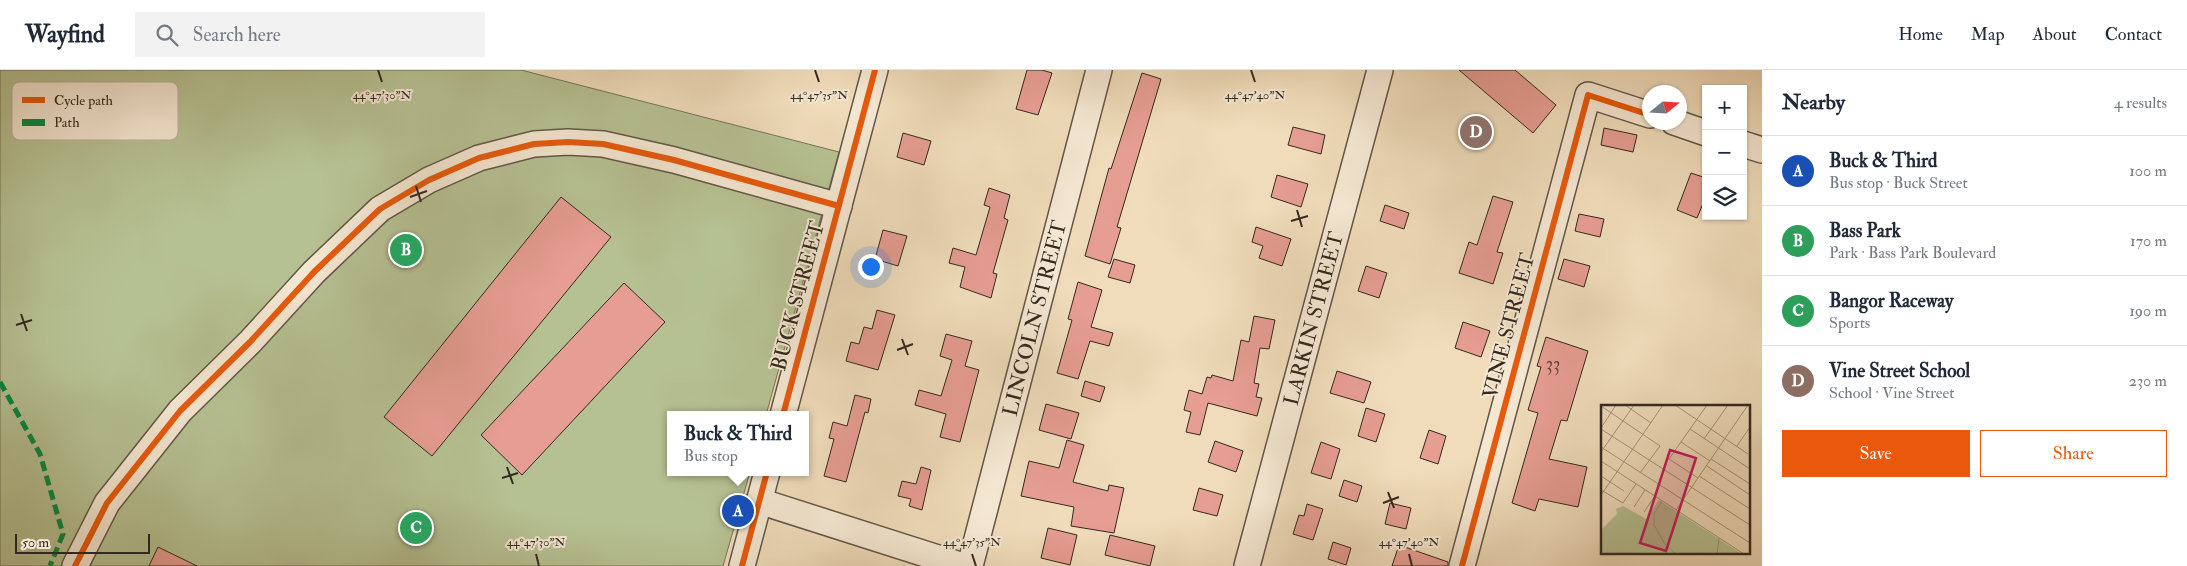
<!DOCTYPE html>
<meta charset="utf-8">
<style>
:root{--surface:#fff;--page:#f2f2f3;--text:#1f2937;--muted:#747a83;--line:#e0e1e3;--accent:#ea580c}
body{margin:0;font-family:"IM FELL Double Pica",serif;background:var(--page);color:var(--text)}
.controls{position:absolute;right:15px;top:15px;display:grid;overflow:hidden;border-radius:0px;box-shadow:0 1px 4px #0004}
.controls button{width:45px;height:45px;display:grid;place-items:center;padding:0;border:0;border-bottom:1px solid var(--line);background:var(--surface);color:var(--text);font:25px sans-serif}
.compass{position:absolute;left:1642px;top:15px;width:45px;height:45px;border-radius:50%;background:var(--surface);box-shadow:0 1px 4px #0004;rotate:72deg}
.scale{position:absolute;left:15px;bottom:12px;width:135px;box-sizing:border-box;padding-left:5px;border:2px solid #33291f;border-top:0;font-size:14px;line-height:18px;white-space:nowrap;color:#33291f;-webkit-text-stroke:4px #f5e8d3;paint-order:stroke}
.you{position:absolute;left:870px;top:196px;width:18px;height:18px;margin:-12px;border:4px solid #fff;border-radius:50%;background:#1a73e8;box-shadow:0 0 0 8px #1a73e833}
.badge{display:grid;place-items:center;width:32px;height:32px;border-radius:50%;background:var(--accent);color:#fff;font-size:16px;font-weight:700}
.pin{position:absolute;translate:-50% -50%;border:2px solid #fff;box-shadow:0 1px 5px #0006}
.popup{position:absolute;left:667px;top:341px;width:142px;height:65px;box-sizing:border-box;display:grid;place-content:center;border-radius:0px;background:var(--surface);filter:drop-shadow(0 1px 4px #0005);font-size:16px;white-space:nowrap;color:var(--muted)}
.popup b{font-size:19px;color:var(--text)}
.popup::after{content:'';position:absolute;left:50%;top:100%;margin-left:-10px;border:10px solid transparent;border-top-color:var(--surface)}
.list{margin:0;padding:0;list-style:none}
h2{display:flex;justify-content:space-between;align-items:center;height:65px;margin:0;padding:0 20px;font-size:21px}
h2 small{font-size:16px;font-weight:400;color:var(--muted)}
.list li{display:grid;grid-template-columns:32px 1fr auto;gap:15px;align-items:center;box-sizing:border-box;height:70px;padding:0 20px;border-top:1px solid var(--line)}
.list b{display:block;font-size:19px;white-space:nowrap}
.list p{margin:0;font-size:16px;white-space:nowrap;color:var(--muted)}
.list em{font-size:16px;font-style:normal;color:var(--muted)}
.actions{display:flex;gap:10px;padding:15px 20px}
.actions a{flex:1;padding:11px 0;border:1px solid var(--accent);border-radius:0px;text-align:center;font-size:18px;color:var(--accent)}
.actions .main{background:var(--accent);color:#fff}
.icon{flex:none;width:28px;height:28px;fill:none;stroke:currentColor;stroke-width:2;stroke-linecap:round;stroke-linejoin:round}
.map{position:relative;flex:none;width:1762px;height:496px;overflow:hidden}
header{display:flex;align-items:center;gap:30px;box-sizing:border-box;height:70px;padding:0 25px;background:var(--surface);border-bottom:1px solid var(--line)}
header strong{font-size:24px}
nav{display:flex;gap:28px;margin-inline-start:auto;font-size:18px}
.search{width:350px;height:45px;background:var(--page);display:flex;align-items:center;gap:12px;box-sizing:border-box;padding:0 18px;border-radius:0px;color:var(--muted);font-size:19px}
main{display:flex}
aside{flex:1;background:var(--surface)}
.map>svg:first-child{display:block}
.green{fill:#b6c193;stroke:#747559}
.building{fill:#e69d92;stroke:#33291f}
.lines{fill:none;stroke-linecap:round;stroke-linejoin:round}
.minor-casing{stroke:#625646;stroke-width:28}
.minor{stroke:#f5e8d3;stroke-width:25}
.quiet{stroke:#00873e;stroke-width:5;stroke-dasharray:10 5;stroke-linecap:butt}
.cycleway-casing{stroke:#f5e8d3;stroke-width:9}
.cycleway{stroke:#e8590c;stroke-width:6}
.ticks{fill:none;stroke:#33291f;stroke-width:2}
.labels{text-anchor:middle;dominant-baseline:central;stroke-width:4;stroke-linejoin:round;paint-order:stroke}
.number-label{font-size:19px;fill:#60463c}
.street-label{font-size:21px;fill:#33291f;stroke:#f5e8d3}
.inset-road{fill:none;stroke:#a4947d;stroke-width:1}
.view{fill:#c2185b;fill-opacity:0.15;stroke:#c2185b;stroke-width:2.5}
.inset-edge{fill:none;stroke:#33291f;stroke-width:2.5}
.key{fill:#f5e8d3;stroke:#bbaf9d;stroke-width:1}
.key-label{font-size:14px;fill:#33291f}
.ticks-label{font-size:12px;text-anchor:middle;fill:#33291f;stroke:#f5e8d3;stroke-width:4;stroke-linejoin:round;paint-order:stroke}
</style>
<header>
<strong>Wayfind</strong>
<div class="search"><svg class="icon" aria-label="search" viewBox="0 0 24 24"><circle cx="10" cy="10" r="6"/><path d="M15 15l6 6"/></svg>Search here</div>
<nav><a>Home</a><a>Map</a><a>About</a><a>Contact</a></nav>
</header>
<main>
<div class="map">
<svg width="1762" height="496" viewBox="0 0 1762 496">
<rect width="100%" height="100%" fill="#f0dcbb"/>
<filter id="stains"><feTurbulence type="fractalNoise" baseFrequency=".004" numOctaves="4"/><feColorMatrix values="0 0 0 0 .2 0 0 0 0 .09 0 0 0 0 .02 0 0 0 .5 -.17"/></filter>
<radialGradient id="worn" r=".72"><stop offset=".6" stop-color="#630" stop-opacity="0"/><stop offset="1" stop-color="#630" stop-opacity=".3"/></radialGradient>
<path class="green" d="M0,0H521L839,82L766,345H670V402H750L723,496H0Z"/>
<path class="building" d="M1027,0H1042L1052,3L1038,45L1016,39Z
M1459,0H1515L1556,35L1533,63Z
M1142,3L1161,9L1117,157L1121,158L1110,194L1085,186L1109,98L1111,99Z
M1293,57L1325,65L1321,84L1288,75Z
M1604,58L1637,65L1633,82L1601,75Z
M903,63L931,71L924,95L897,87Z
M1691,103L1706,108V126L1697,148L1677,140Z
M1277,105L1308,114L1301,137L1271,127Z
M989,118L1010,125L1004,148L1008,150L993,203L997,204L991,228L960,217L965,197L949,193L953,178L976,185L990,137L984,135Z
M1493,126L1513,132L1497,182L1503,183L1493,214L1459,203L1469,172L1477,175Z
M561,127L611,167L432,386L384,347Z
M1385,135L1409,143L1404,159L1380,151Z
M1579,144L1604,149L1600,167L1575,161Z
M1256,157L1291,169L1282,196L1259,188L1263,176L1252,172Z
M883,160L907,166L898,196L875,189Z
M1114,189L1135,195L1130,213L1108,207Z
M1564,189L1590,196L1584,217L1558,209Z
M1366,196L1387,203L1379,228L1358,221Z
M1078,212L1102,220L1091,257L1113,263L1109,276L1090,271L1078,309L1057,303L1072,250L1068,249Z
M624,213L665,252L522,405L481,365Z
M877,240L895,245L878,300L846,291L851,272L859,274L864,257L872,259Z
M1254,246L1275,250L1269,279L1260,278L1254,313L1259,314L1256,327L1262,328L1257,346L1208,333L1200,365L1186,362L1191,342L1184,340L1189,320L1202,324L1207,307L1211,308L1212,305L1233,311L1241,270L1249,272Z
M1463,252L1490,261L1481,287L1455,278Z
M946,264L972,271L965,296L979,300L960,372L940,367L946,344L915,335L919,320L941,326L952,290L940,286Z
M1546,267L1588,281L1567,351L1561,350L1549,389L1587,397L1578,437L1539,429L1535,441L1512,433L1538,343L1528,340L1541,297L1537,296Z
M1337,301L1371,312L1364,333L1330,323Z
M1085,311L1105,317L1100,332L1081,326Z
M855,325L871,329L868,343L865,342L846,412L824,406L834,369L829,368L833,352L847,356Z
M1046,334L1079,343L1071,369L1039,360Z
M1366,338L1385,344L1376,372L1358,366Z
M1429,360L1446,366L1438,394L1420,388Z
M1067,370L1084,375L1073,412L1108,421L1109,415L1124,418L1114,463L1071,456L1074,437L1021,426L1029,391L1059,398Z
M1215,371L1243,381L1236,402L1208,392Z
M1321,372L1340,379L1331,409L1311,403Z
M921,397L931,400L922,440L909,436L911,429L898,426L902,411L916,414Z
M1344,410L1362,416L1357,432L1339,426Z
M1199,418L1223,425L1217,446L1193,440Z
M1390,433L1411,438L1406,459L1385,454Z
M1307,434L1323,439L1313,470L1293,464L1299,445L1304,446Z
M1048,458L1077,465L1070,495L1041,488Z
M1110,465L1155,476L1150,496L1105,485Z
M1333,472L1351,478L1346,495L1328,489Z
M1399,475L1448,492V496H1392Z
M158,477L197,496H149Z"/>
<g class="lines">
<g class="minor-casing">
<g id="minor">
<path d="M1674,52L1706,63"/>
<path d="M1743,74L1762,80"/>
<path d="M783,345L875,0"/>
<path d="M759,431L963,496"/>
<path d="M75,496L107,433L180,341L250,272L314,202L380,139L429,110L479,88L534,74L568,72L603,74L674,90L839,136"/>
<path d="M742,496L767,402"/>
<path id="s1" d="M970,496L1099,0"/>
<path id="s2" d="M1247,496L1380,0"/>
<path d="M1462,496L1588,25L1650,45"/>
</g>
</g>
<use href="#minor" class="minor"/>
<path class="quiet" d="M0,312L40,384L63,464L50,496"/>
<g class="cycleway-casing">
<path id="cycleway" d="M783,345L875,0
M75,496L107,433L180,341L250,272L314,202L380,139L429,110L479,88L534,74L568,72L603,74L674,90L839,136
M742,496L767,402
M1462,496L1588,25L1650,45"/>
</g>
<use href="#cycleway" class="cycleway"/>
</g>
<path class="ticks" d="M378,0L382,12M815,0L819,12M1251,0L1255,12M416,116L421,132M410,127L427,121M1297,140L1302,157M1291,151L1308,146M21,244L27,261M16,255L32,250M902,269L908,285M897,280L913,274M507,397L513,414M502,408L518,403M1388,422L1394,438M1383,433L1399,427M536,484L539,496M972,484L976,496M1409,484L1412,496"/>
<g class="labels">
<g class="number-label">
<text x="1553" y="294">33</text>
</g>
<g class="street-label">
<text transform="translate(798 226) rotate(-75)">BUCK STREET</text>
<text stroke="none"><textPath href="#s1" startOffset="256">LINCOLN STREET</textPath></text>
<text stroke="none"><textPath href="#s2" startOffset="256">LARKIN STREET</textPath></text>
<text transform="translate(1509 256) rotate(-75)">VINE STREET</text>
</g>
</g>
<g transform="translate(1601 335)">
<rect width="149" height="149" fill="#f0dcbb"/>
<path d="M58,95L141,149H0V125L16,109L15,104L22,101L45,114Z" fill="#b6c193"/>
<path class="inset-road" d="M24,0L50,18M74,0L147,49M0,1L59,41L39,68M0,23L15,0M0,24L149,120M89,24L149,64M103,34L127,0M80,37L109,56M136,41L149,22M0,42L149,138M0,47L33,0M110,54L149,79M0,56L143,149M106,61L149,90M0,71L23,86M98,71L149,104M97,73L68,54L106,0M0,85L22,98L35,79M0,90L62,0M61,96L53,109V120L64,139L75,149M33,102L44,85M75,105L147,0M43,107L54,91M116,149L118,133"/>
<path class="view" d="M69,45L95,53L65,146L39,138Z"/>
<rect width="149" height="149" class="inset-edge"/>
</g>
<rect x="12" y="12" width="166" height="58" rx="8" class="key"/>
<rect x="22" y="27" width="23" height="6" fill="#e8590c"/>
<rect x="22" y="49" width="23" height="7" fill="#00873e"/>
<g class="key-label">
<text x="54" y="35">Cycle path</text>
<text x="54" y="57">Path</text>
</g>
<g class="ticks-label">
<text x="382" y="29">44°47'30"N</text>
<text x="819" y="29">44°47'35"N</text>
<text x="1255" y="29">44°47'40"N</text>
<text x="536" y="476">44°47'30"N</text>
<text x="972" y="476">44°47'35"N</text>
<text x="1409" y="476">44°47'40"N</text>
</g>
<rect width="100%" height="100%" filter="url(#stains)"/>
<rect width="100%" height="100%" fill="url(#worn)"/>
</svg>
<div class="controls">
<button>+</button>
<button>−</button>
<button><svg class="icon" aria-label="layers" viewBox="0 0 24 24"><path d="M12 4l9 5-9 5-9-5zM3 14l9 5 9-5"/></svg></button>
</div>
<svg class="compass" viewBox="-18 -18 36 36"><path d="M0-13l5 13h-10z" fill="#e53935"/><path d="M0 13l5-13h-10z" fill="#747a83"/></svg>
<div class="scale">50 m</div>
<div class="you"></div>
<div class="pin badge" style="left:738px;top:441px;background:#1a4fb4">A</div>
<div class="popup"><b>Buck &amp; Third</b>Bus stop</div>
<div class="pin badge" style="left:406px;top:180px;background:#2e9e5b">B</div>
<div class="pin badge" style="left:416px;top:458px;background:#2e9e5b">C</div>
<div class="pin badge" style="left:1476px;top:62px;background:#8d6e63">D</div>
</div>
<aside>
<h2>Nearby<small>4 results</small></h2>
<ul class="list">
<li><span class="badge" style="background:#1a4fb4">A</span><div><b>Buck &amp; Third</b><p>Bus stop · Buck Street</p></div><em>100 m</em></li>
<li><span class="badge" style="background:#2e9e5b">B</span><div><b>Bass Park</b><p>Park · Bass Park Boulevard</p></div><em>170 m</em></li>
<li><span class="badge" style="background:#2e9e5b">C</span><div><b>Bangor Raceway</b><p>Sports</p></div><em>190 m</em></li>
<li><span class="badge" style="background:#8d6e63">D</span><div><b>Vine Street School</b><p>School · Vine Street</p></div><em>230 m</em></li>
</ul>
<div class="actions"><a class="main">Save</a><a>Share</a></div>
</aside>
</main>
